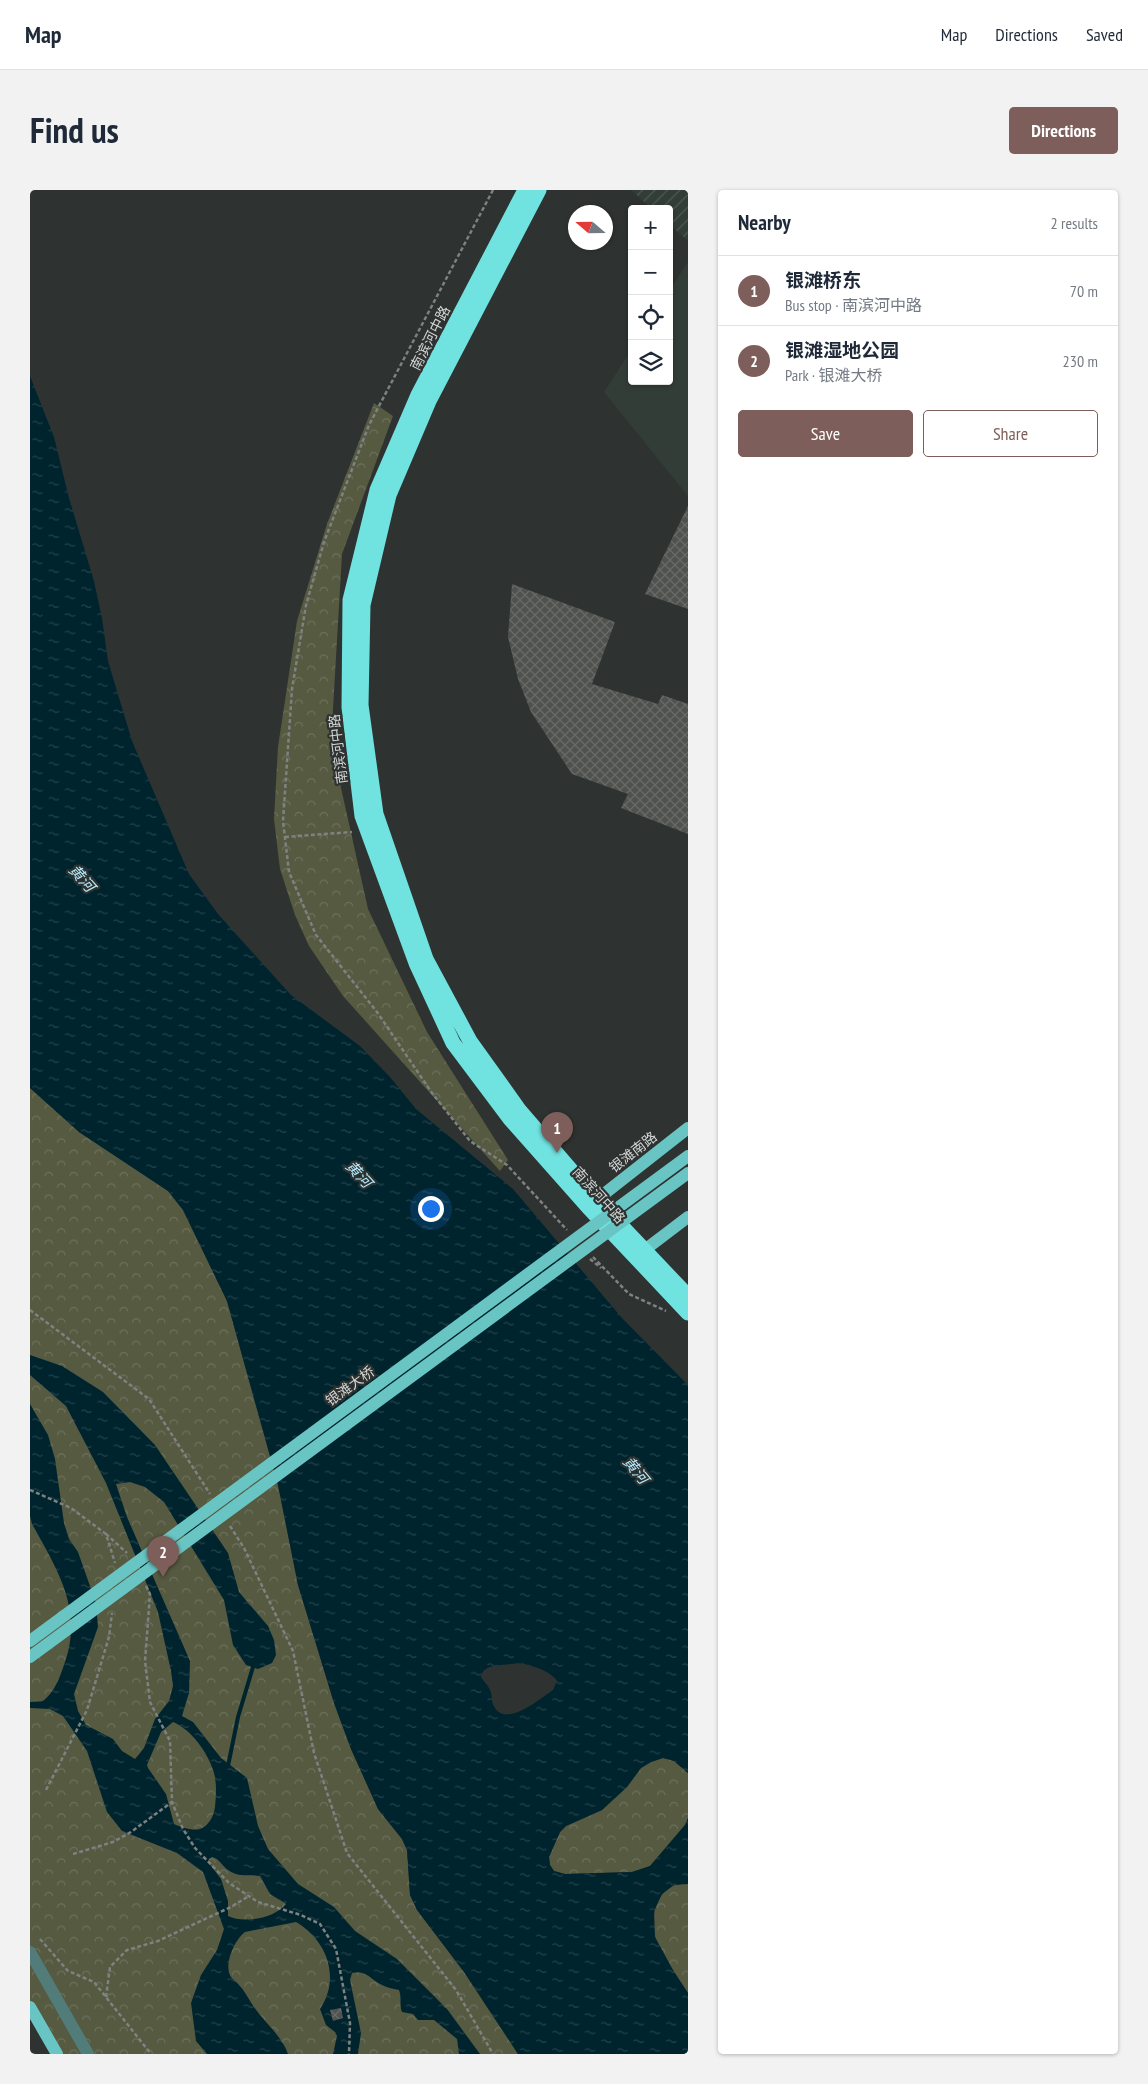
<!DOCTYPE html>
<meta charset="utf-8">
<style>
:root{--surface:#fff;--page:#f2f2f3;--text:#1f2937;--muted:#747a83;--line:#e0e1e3;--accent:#7e5e5a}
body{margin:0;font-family:"PT Sans Narrow","Noto Sans SC",sans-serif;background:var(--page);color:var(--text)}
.controls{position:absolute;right:15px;top:15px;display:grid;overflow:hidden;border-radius:5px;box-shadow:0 1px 4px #0004}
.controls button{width:45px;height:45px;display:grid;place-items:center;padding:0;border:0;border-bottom:1px solid var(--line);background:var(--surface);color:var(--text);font:25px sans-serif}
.compass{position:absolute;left:538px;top:15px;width:45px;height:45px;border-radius:50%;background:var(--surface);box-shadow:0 1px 4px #0004;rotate:290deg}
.you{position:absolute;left:400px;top:1018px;width:18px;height:18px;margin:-12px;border:4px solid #fff;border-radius:50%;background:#1a73e8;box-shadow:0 0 0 8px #1a73e833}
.badge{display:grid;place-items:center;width:32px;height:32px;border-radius:50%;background:var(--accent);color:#fff;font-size:16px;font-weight:700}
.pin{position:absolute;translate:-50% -41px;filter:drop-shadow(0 1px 2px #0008)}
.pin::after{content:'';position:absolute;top:26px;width:18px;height:15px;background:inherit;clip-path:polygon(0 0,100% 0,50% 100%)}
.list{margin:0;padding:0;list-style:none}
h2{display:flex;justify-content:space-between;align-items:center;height:65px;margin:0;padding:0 20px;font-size:21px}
h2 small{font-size:16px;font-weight:400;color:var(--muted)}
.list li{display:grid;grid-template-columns:32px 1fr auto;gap:15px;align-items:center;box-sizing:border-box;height:70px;padding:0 20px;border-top:1px solid var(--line)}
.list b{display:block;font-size:19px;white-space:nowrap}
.list p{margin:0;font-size:16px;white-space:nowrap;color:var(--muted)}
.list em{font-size:16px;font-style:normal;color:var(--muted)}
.actions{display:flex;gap:10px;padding:15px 20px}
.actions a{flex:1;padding:11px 0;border:1px solid var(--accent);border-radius:5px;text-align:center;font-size:18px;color:var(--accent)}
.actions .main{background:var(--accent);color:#fff}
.icon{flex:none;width:28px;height:28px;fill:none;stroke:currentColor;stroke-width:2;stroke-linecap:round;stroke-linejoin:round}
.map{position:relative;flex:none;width:658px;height:1864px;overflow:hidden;border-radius:5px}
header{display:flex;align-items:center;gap:30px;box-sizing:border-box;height:70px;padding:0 25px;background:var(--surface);border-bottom:1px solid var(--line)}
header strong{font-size:24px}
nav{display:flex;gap:28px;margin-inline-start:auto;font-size:18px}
.intro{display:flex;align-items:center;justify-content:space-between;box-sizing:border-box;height:120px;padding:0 30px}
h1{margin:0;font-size:35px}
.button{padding:12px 22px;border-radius:5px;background:var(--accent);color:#fff;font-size:18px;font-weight:700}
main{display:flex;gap:30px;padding:0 30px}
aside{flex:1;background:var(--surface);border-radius:5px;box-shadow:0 1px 4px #0004}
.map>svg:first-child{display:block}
.built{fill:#323d38}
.industrial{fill:url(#industrial-furrows)}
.forest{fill:url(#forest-crowns)}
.water{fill:url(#water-ripples);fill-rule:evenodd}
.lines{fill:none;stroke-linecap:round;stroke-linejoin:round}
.stream{stroke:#00242e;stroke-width:4}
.building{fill:url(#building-cross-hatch)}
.path{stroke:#7e8281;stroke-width:2.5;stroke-dasharray:4 2.5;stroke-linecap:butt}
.minor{stroke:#517c7a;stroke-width:12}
.major{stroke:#69c5c3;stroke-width:12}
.highway{stroke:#70e2e0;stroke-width:15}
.path-bridge{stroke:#7e8281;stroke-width:2.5;stroke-dasharray:4 2.5;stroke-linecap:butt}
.major-bridge{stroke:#69c5c3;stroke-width:12}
.labels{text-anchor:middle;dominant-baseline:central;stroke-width:4.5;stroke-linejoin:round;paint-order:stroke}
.street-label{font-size:14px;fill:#d3d6d5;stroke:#2e3331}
.water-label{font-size:15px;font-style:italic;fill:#b8edfe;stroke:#2e3331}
</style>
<header>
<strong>Map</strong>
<nav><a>Map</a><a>Directions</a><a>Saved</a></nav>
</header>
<div class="intro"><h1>Find us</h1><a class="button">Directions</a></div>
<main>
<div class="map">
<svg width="658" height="1864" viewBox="0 0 658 1864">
<defs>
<pattern id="industrial-furrows" width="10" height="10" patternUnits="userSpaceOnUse" patternTransform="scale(1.25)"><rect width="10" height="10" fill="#323d38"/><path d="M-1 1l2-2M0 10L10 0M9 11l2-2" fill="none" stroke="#4f5854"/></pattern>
<pattern id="forest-crowns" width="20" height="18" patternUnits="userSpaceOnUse" patternTransform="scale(1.25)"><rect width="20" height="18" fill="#565a41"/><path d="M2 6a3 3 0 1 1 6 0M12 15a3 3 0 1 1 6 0" fill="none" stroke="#6d715c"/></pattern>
<pattern id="water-ripples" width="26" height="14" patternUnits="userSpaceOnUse" patternTransform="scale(1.25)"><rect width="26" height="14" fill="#00242e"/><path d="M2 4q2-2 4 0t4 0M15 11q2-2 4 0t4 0" fill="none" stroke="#24434b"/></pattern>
<pattern id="building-cross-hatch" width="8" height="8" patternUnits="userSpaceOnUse" patternTransform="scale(1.25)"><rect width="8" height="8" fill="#4f524e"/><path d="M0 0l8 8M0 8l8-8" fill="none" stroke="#676a67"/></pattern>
</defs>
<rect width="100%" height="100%" fill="#2e3331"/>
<path class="built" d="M658,72V306L574,202L602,159V191H639V101Z"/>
<path class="industrial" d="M601,0H658V51L639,34V19H622Z"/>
<path class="forest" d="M344,213L363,226L312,364L301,553L338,719L397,842L478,970L470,981L313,806L279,756L265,725L250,679L244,629L248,557L267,431L297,334Z
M0,898L49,942L138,1001L153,1020L197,1111L248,1295L268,1395L304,1513L321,1559L348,1619L372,1649L377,1660L380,1705L387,1720L434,1782L488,1864H27L0,1817Z
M633,1568L644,1571L658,1583V1628L655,1635L620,1676L602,1682L535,1684L524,1681L520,1675L519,1667L530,1642L536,1636L572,1620L597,1597L611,1578L621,1572Z
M658,1694V1803C649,1790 628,1760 625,1746C621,1729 625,1704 643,1696C647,1694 653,1694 658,1694Z"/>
<path class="water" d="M0,186L24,247L39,308L64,391L72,428L78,471L102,551L159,684L188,724L261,805L330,856L360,887L386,919L483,999L592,1128L658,1195V1583L644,1571L633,1568L621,1572L611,1578L597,1597L572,1620L536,1636L530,1642L519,1667L520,1675L524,1681L535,1684L602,1682L620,1676L655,1635L658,1628V1694L644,1695L632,1704L624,1721L625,1747L643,1780L658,1803V1864H488L434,1782L387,1720L380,1705L377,1660L372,1649L348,1619L321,1559L304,1513L268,1395L248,1295L197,1111L153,1020L138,1001L49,942L0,898ZM488,1473C500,1475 520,1480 527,1491L523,1500C511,1508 477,1537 465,1518C461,1513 463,1506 460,1500C458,1495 454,1492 451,1487C453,1472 476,1476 488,1473Z
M0,1165L32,1176L73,1202L125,1255L198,1363L209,1402L238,1436L244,1450L246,1465L242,1473L228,1479L216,1475L203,1455L194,1410L134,1312L115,1297L100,1292L86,1294L97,1327L160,1471L159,1503L152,1526L163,1532L191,1568L217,1588L228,1636L238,1659L268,1694L304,1717L325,1741L367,1769L417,1819L450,1864H429L427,1849L404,1830H388L383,1824L372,1822C369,1815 372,1808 369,1800C364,1799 358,1798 352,1795C341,1790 336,1779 322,1783L320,1790L331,1843L328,1864H303L307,1846L305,1842L296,1835L290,1819C311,1788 297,1750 266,1732L215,1742C205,1749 193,1775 201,1787C203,1790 207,1792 209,1795C215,1801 219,1810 224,1817C235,1833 252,1846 258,1864H177L166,1851L161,1813L171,1785L187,1760L194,1739L173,1682L147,1663L92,1641L77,1622L57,1561L33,1526L20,1519L0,1518V1512L13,1511C25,1501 29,1489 34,1475C54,1420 28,1381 2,1334L0,1326V1214L18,1245L25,1269L34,1333L39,1349L48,1362L66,1413L68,1437L44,1504L48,1521L56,1535L83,1549L92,1561L105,1569L114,1558L125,1529L139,1511L143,1496L141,1481L128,1422L76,1293L36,1216L0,1185ZM143,1532C161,1539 179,1564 184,1583C187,1594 186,1606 185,1617C184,1625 179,1636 170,1639C162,1641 151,1637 144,1634L136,1604L118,1578L117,1575L131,1542ZM182,1667C190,1669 192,1676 198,1680C209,1688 218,1684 230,1686L240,1704L256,1714C245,1728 214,1734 198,1726V1711L191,1689L178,1672L179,1669Z"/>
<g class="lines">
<path class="stream" d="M198,1576L208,1527L223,1477"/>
</g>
<path class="building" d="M658,316V419L615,404Z
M482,394L585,432L562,494L628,514L632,505L658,514V644L591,618L598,604L542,584L501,522L488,489L478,447Z
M311,1818L313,1828L303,1831L300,1820Z"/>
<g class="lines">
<path class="path" d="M463,0L339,235L294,352L276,415L262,499L253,631L259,682L286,745L347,822L402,903L440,951L477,975L537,1040
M255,647L322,642
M563,1067L599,1104L636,1121
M560,1069L571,1078
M0,1120L119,1209L180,1304
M200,1336L214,1358L263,1461L284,1563L317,1663L426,1800L463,1864
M43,1664L83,1652L101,1642L142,1612
M10,1749L38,1781L64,1792L121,1864
M76,1807L80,1777L97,1760L128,1751L201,1717L219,1706"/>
<path class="minor" d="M0,1762L58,1864"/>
<path class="major" d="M560,1015L658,938
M608,1065L658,1027
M0,1817L27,1864"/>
<path class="highway" d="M495,0L388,205L347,300L320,410L319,517L332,626L386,773L423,853L480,929L558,1017L658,1123
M509,0L399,211L359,305L333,415L331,515L346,624L396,769L440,851L490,921L566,1009L658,1106"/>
<path class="path-bridge" d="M0,1300L41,1318L76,1344L85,1373
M76,1344L97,1363
M116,1396L120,1404L115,1471L120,1512L140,1551L142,1612L153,1639L165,1658L199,1693L228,1712L271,1725L290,1734L306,1759L320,1833L319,1864
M16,1600L57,1520L79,1447L82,1423"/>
<path class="major-bridge" d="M0,1451L658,966
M0,1467L658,983"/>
</g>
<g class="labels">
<g class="street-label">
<text transform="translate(400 148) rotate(-63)">南滨河中路</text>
<text transform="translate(308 559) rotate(-97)">南滨河中路</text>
<text transform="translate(603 962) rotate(-38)">银滩南路</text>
<text transform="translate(569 1005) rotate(48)">南滨河中路</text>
<text transform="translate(320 1196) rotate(-36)">银滩大桥</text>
</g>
<g class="water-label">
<text transform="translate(52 688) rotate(48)">黄河</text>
<text transform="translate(329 984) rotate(47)">黄河</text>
<text transform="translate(606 1280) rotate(50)">黄河</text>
</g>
</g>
</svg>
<div class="controls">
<button>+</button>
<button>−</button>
<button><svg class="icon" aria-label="locate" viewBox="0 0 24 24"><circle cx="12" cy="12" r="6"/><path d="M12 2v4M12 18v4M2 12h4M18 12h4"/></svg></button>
<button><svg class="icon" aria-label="layers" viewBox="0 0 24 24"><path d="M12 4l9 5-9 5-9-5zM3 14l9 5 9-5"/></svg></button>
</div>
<svg class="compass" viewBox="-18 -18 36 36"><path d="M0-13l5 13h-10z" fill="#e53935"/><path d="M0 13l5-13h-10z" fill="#747a83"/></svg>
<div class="you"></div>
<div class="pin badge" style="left:527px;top:963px">1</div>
<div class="pin badge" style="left:133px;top:1387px">2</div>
</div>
<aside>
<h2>Nearby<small>2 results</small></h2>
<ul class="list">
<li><span class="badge">1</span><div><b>银滩桥东</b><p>Bus stop · 南滨河中路</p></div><em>70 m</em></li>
<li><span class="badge">2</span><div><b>银滩湿地公园</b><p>Park · 银滩大桥</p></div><em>230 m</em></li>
</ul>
<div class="actions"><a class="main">Save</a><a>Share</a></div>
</aside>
</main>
